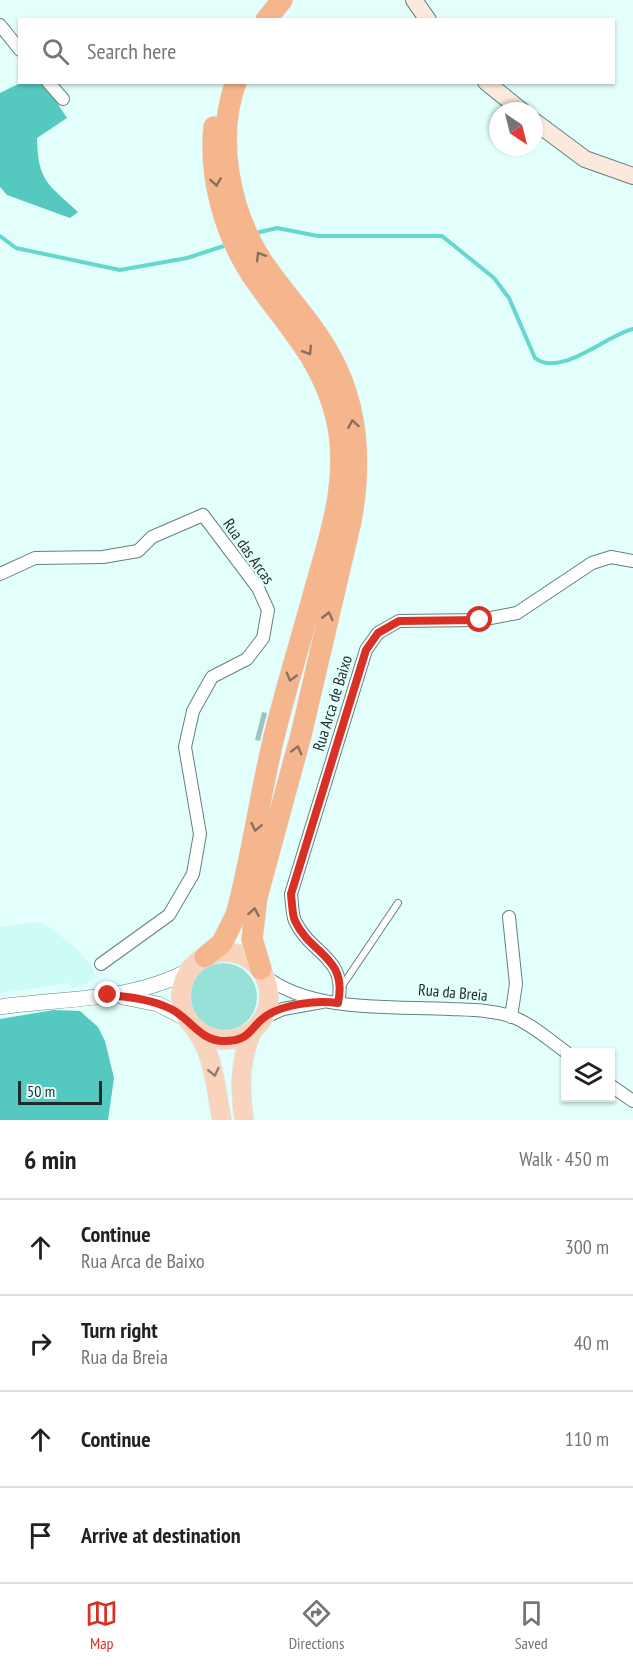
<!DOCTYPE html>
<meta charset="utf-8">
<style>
:root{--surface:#fff;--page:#f2f2f2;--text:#202124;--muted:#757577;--line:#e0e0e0;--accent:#d93025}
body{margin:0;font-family:"PT Sans Narrow",sans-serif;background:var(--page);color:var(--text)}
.controls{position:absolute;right:18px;bottom:18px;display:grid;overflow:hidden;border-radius:0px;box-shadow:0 2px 4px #0004}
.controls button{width:54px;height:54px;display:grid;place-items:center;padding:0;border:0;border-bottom:2px solid var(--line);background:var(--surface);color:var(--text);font:30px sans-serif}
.compass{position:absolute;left:489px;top:102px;width:54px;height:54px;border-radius:50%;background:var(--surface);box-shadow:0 2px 4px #0004;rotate:145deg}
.scale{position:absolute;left:18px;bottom:15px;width:84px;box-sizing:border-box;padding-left:6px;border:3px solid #1e2b2a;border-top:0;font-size:16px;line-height:21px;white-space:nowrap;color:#1e2b2a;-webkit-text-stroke:4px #e3fffc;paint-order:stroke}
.stop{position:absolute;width:18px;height:18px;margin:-14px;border:4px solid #d93025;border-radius:50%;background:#fff}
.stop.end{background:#d93025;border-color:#fff;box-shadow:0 2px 6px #0008}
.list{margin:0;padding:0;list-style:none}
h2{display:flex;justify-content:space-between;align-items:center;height:78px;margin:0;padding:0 24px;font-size:26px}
h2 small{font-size:20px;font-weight:400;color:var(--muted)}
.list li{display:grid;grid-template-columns:39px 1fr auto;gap:18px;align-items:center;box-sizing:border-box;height:96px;padding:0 24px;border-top:2px solid var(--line)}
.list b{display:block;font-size:22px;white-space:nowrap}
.list p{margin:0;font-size:20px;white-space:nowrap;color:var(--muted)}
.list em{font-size:20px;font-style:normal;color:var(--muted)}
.icon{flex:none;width:33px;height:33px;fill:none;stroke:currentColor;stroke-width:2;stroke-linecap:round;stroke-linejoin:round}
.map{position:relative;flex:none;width:633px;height:1120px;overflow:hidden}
.search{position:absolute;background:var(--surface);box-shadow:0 2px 4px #0004;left:18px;right:18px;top:18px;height:66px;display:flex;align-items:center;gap:15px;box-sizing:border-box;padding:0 21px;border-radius:0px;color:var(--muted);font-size:22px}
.sheet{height:462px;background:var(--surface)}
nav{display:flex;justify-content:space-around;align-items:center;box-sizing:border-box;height:84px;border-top:2px solid var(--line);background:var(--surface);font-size:16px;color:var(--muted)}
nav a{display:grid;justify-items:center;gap:3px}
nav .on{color:var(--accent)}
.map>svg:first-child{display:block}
.built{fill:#cdfbf5}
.green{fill:#97e1d9}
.forest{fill:#55c8bf}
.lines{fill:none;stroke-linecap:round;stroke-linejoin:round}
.stream{stroke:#65d7cd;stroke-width:4}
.building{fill:#a1c3bf}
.service-casing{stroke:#62827f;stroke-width:8}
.minor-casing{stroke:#62827f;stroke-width:14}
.tertiary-casing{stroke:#62827f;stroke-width:16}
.secondary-casing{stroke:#62827f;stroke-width:18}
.primary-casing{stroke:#e0e1e1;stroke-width:20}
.motorway-casing{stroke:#e0e1e1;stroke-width:22}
.service{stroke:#fff;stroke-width:6}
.minor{stroke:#fff;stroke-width:12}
.tertiary{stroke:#fff;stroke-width:15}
.secondary{stroke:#fce9dd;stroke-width:16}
.primary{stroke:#f9d3bb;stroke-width:18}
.motorway{stroke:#f5b68d;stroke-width:21}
.oneway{stroke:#8a705c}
.oneway2{stroke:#8c7f72}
.route{stroke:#d93025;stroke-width:8}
.labels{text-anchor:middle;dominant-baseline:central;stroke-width:4.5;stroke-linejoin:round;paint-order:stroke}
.street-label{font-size:16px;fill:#1e2b2a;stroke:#e3fffc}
</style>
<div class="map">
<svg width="633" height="1120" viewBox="0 0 633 1120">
<rect width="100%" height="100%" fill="#e3fffc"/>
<path class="built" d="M37,922L48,926L75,947L91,965L96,977L82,986L72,988L70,983L0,993V927Z"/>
<path class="green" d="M189 997a34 34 0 1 1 68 0a34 34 0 1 1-68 0Z"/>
<path class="forest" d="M20,83H44L67,118L37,138C38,182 48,184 78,212L70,218L7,195L0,187V93Z
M54,1010L80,1011L98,1027L105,1041L114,1078L108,1120H0V1019Z"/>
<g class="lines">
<path class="stream" d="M256,233L277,228L318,236H442L494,278L509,298L535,358C560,378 605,336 633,329
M0,236L16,248L120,270L187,258L227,245"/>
</g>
<path class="building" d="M262,712L267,713L260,741L255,740Z"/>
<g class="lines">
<g class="service-casing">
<path id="service" d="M342,986L398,903"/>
</g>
<g class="minor-casing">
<path id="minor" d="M0,25L20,50
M48,82L63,99
M0,574L35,558L103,557L138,551L152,537L203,515L258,588L268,610L263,638L247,659L212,677L193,711L185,747L200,834L193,874L169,915L101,964
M509,917L516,984L511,1017
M265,976C311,1013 393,1006 450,1009C471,1010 494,1010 513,1017C533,1025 549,1040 566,1052
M338,1003C348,957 311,955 295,921C292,914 292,902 291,894L366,650L378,633L399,621L480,620L517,613L592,563L611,557L633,561
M265,1017L283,1009L322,1002
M610,1085L633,1101"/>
</g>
<g class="tertiary-casing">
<path id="tertiary" d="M123,997L158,1004L187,1019
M0,1007C63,998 136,1001 191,969"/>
</g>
<g class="secondary-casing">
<path id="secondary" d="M414,0L428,20
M486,82L522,111
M534,121L585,159L633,176"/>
</g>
<g class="primary-casing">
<path id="primary" d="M181 996a44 44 0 1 1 88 0a44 44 0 1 1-88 0Z
M195,1029C215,1056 215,1088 222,1120
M244,1120C240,1090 239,1060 252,1032"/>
</g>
<g class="motorway-casing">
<path id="motorway" d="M266,20L282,0
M236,82C215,139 230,212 262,261C284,294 313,323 331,357C359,408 361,466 351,521L301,735L257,897L252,939L261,969
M205,957L222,943L236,915C253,854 260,791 276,729C288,681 303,633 316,585C332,530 350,475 336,417C321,356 284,323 251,274C224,232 209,177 214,127"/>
</g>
<use href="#service" class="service"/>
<use href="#minor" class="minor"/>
<use href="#tertiary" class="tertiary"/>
<use href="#secondary" class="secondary"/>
<use href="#primary" class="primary"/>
<use href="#motorway" class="motorway"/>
</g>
<defs><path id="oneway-chevron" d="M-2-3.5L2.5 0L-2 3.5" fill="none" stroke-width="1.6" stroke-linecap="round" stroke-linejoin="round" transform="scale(1.5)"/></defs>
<g class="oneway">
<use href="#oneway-chevron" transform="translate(216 182) rotate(81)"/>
<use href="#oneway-chevron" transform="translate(260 256) rotate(-121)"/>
<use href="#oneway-chevron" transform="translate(308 351) rotate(58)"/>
<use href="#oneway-chevron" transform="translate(353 424) rotate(-100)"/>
<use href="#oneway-chevron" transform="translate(328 616) rotate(-77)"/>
<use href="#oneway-chevron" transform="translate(291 677) rotate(106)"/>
<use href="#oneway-chevron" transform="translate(297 750) rotate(-75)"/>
<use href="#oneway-chevron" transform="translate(256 827) rotate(102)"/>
<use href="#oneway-chevron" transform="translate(254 912) rotate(-80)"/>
</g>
<use class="oneway2" href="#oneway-chevron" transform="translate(214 1072) rotate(77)"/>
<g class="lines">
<path class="route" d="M108,995C129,997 151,999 171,1009C191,1019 200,1041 224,1041C251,1041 250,1027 266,1016C284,1004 317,1000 338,1003C348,957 311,955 295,921C292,914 292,902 291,894L366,650L378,633L399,621L480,620"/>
</g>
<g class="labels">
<g class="street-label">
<text transform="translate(249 551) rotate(55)">Rua das Arcas</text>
<text transform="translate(332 703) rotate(-73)">Rua Arca de Baixo</text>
<text transform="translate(453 992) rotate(5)">Rua da Breia</text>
</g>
</g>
</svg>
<div class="controls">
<button><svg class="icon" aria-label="layers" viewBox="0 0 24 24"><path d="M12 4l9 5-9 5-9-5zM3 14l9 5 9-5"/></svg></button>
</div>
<svg class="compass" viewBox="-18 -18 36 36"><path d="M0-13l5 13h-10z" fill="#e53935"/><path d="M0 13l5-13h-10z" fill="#757577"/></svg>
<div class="scale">50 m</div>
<div class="stop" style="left:480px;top:620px"></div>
<div class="stop end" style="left:108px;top:995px"></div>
<div class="search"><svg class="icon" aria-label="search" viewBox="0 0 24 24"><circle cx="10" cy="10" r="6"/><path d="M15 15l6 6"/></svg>Search here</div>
</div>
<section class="sheet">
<h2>6 min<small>Walk · 450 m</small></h2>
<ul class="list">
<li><svg class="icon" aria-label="ahead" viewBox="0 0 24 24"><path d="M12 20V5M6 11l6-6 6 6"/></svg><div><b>Continue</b><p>Rua Arca de Baixo</p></div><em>300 m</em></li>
<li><svg class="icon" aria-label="right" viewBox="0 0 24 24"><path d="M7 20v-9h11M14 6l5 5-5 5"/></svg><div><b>Turn right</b><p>Rua da Breia</p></div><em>40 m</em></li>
<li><svg class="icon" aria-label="ahead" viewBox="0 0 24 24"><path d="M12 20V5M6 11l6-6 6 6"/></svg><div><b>Continue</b></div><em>110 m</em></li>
<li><svg class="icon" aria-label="arrive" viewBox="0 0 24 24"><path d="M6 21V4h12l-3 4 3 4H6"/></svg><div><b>Arrive at destination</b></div></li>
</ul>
</section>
<nav>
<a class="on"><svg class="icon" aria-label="map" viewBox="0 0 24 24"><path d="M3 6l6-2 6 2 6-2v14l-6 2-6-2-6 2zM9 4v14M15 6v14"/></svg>Map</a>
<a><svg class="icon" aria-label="directions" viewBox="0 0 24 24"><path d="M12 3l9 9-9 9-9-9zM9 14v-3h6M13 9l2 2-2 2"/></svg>Directions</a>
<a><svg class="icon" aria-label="saved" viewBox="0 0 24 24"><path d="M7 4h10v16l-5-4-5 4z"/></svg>Saved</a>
</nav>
